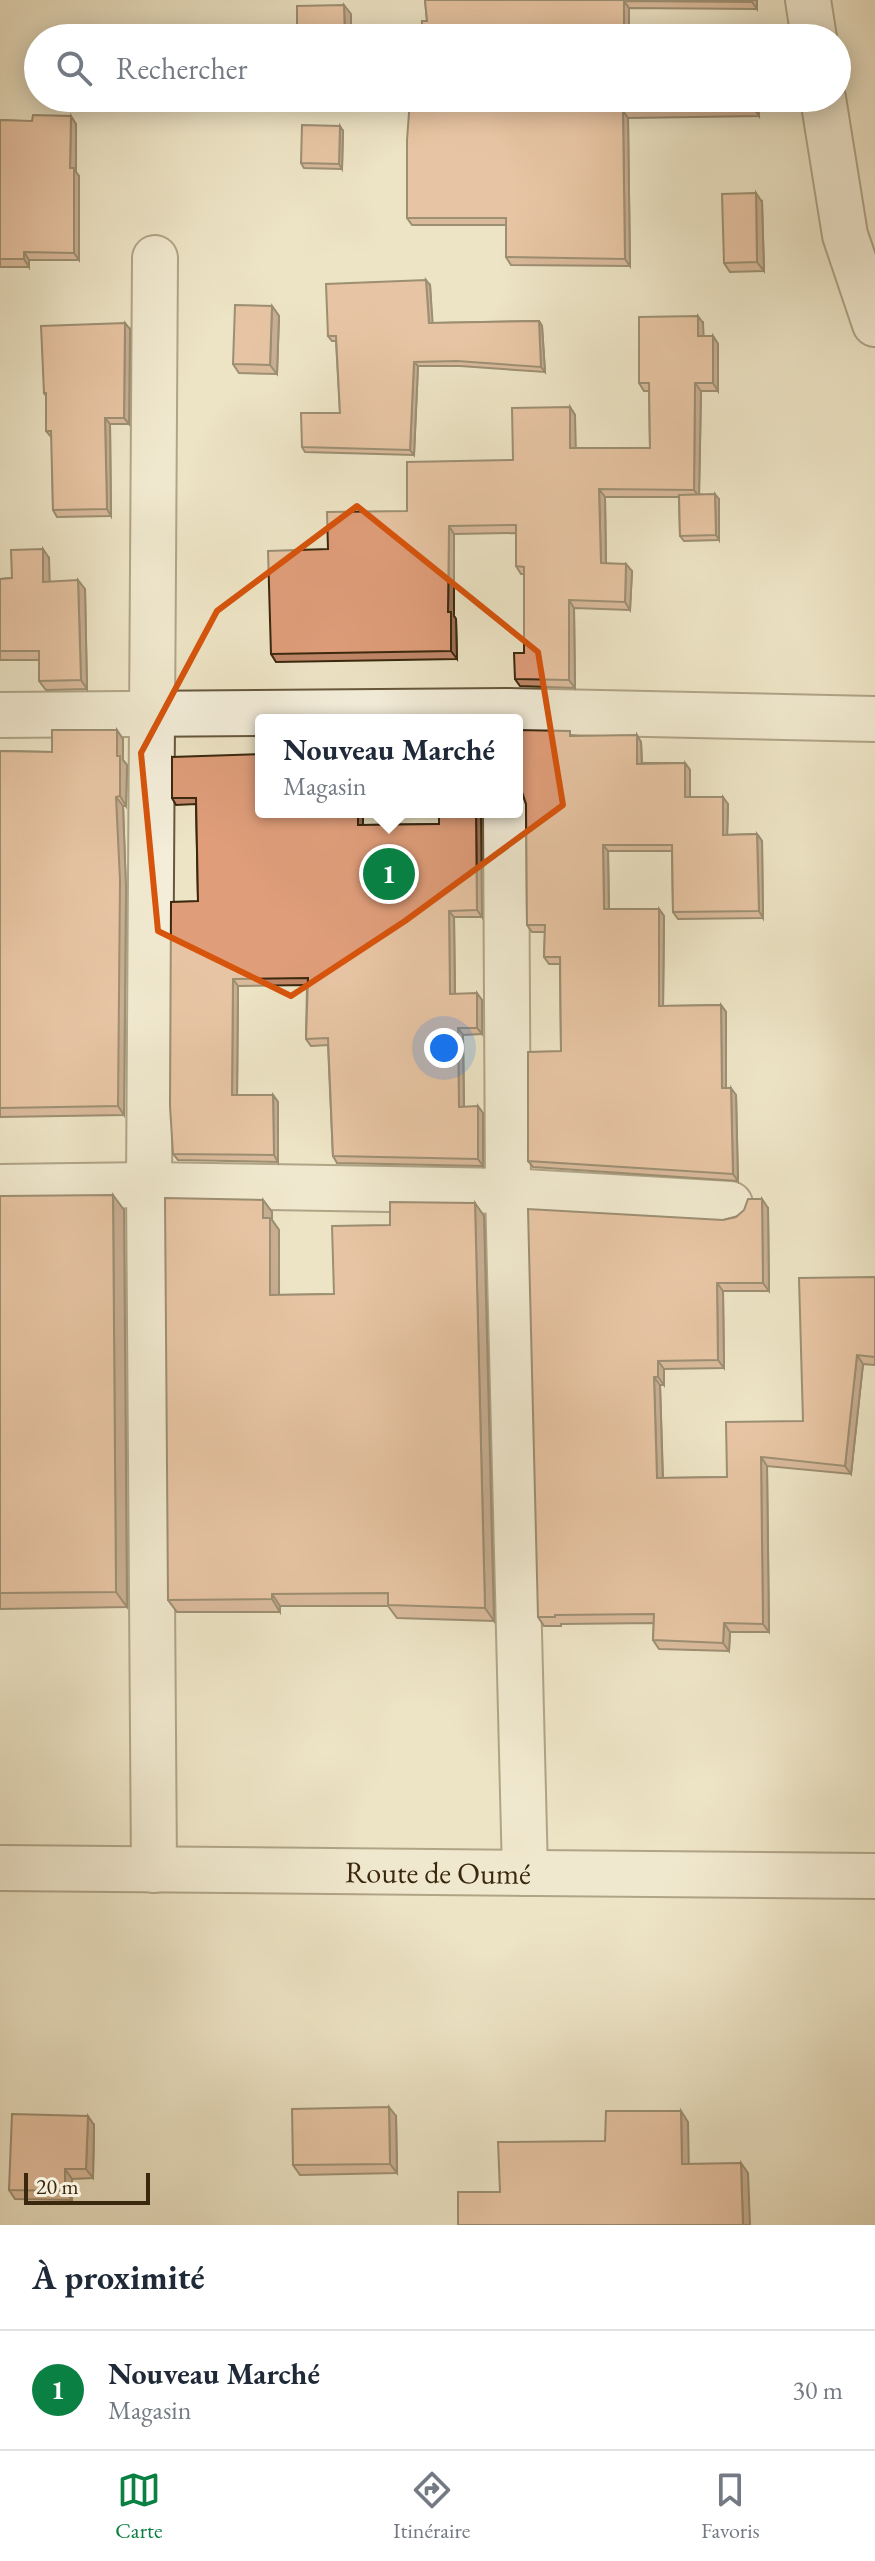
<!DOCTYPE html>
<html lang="fr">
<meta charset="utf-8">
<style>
:root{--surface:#fff;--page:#f6f6f7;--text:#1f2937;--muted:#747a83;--line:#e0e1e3;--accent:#0b8043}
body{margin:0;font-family:"EB Garamond",serif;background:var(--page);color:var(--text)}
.scale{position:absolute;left:24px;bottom:20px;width:126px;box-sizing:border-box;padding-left:8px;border:4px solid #3a280e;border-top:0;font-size:22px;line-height:28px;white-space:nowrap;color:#3a280e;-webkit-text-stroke:6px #f3edd9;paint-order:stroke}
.you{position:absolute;left:444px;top:1048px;width:28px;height:28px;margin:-20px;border:6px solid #fff;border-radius:50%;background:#1a73e8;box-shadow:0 0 0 12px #1a73e833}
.badge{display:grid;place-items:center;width:52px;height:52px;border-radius:50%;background:var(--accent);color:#fff;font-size:26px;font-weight:700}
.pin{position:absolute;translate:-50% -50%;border:4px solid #fff;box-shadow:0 2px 8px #0006}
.popup{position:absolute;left:255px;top:714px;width:268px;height:104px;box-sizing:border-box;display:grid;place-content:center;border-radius:8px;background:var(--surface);filter:drop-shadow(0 2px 6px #0005);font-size:26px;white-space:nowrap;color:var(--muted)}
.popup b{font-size:30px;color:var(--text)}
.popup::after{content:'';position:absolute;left:50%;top:100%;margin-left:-16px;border:16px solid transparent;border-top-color:var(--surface)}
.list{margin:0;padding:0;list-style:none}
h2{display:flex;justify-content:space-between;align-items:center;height:104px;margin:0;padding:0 32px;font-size:34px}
h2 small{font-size:26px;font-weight:400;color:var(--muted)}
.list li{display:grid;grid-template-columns:52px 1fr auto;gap:24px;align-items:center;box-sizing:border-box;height:120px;padding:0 32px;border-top:2px solid var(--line)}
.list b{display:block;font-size:30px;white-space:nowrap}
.list p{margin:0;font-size:26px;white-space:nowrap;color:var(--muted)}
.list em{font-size:26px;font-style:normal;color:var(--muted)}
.icon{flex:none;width:44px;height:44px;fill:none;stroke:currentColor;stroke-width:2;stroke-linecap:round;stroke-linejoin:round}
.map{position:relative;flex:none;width:875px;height:2225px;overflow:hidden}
.search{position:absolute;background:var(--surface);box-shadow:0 4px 20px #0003;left:24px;right:24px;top:24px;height:88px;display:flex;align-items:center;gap:20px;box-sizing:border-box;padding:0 28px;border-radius:44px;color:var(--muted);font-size:30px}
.sheet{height:224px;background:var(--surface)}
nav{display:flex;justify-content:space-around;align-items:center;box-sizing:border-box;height:112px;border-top:2px solid var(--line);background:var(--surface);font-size:22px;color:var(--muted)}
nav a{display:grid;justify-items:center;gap:4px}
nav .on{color:var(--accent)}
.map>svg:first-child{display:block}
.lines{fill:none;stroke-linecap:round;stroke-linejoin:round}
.minor-casing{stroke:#67573c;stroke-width:48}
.minor{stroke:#f3edd9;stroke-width:44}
.wall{fill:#c08769;stroke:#3a280e;stroke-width:2}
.shaded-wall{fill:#9c6e55;stroke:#3a280e;stroke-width:2}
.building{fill:#df9d7a;stroke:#3a280e;stroke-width:2}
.marked{fill:none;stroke:#d7540c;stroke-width:6;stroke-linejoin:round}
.labels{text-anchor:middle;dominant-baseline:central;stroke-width:6;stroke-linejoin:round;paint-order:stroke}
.street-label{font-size:30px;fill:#3a280e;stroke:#f3edd9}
</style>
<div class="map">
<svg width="875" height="2225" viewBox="0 0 875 2225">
<rect width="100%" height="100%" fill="#ede4c5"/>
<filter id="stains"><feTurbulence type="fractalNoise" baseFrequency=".0025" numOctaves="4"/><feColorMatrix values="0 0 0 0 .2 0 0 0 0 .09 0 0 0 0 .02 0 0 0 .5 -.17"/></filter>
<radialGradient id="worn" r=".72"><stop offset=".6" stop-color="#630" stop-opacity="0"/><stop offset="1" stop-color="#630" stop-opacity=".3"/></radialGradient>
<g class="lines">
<g class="minor-casing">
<g id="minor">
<path d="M808,0L814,38"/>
<path d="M823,98L845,235L875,324"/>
<path d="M0,715L505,711L875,719"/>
<path d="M506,812L508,1191L525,1873"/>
<path d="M0,1187L149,1185L508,1191L730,1204"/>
<path id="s1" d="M0,1868L875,1876"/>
<path d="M154,1870L149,1185L155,258"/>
</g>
</g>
<use href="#minor" class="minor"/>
</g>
<path class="wall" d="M425,0H757V9L629,8V38H422L427,21Z
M423,98H758L759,116L628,118L630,266L511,265L506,257V225H412L407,218Z
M0,120L76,124V172L79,176V260H29V267H0Z
M343,131L342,169L304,168L301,163Z
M762,202L764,271L730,272L724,263Z
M430,285L432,323L539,321L542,326L545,372L460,366H418L414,455L305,452L302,447L340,413L336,341H332L328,336Z
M272,306L279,316L277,374L239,373L233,364Z
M703,323V336H713L718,344V391H701L699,494L719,499V540L684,541L680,536L679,497H605L606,563L632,571L630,610L574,608L575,688L520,686L515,679L524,653V574H521L516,566V533L454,534V616L456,619L457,659L276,662L271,654L328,549L513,460L570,407L575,415V448H650L649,391H644L639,383Z
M130,329L129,424H110L111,516L57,517L53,510L52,438L46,431V396L44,393Z
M49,558V582L85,589L87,689L46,690L39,681V660H0V579L12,578Z
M517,730L641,742L642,763H685L690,770V797L728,804L727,835L757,834L762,841L763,918L678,919L673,912L672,851H608L609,909H659L664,916L663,1006L721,1005L726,1012V1088L736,1095L738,1181L533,1167L528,1161L561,1051L560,964H549L544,957L545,932H532L527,925L526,804L523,795L517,790Z
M123,739V760L127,765L126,806H123L126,889L124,1115L0,1117V751L52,752Z
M172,757L261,812H363V825L439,824L482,917H454L455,994L482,1000V1034L463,1035L464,1107L483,1113V1166L337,1163L333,1156L328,1045L311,1046L306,1039L307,985L238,986L237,1095H273L278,1102V1162L178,1160L173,1154L198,901L196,804L176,805L172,798Z
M0,1196L124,1210L127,1607L0,1609Z
M263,1200L272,1212V1220L279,1230V1295L334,1294L390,1225L484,1216L494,1621L397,1618L388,1606H280V1612H177L168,1600Z
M768,1208L769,1291H723L724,1368L664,1369V1385H660L663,1478L727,1477L803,1421L875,1277V1365L863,1364L851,1474L767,1466L769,1632H730L729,1651L659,1649L653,1640L654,1623L561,1624V1626H544L538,1617L723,1220Z
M396,2116L397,2173L300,2175L293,2165Z
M94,2125L93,2178L72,2179V2200L15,2199L9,2190Z"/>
<path class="shaded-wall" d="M752,0H757V9L752,2Z
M624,1L629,8V38H624Z
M344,5L351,14V38H345Z
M754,98H758L759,116L754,109Z
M623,111L628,118L630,266L625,259Z
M71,116L76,124V172L79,176V260L74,253L70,168Z
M340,126L343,131L342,169L339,164Z
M756,193L762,202L764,271L757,262Z
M24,252L29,260V267L24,259Z
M426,280L430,285L433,328L429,323Z
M272,306L279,316L277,374L270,365Z
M698,316L703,323L704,344L698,336Z
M539,321L542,326L545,372L541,367Z
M125,323L130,329L129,424L124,418Z
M713,336L718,344V391L713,383Z
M414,362L418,366L414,455L410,450Z
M695,383L701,391L699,497L694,490Z
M570,407L575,415L576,456L570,448Z
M105,418L110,424L111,516L107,509Z
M599,489L605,497L606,571L601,563Z
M715,494L719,499V540L716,535Z
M449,526L454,534V616L456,619L457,659L451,651L448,612Z
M43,549L49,558L50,591L43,582Z
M626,564L632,571L630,610L625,602Z
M78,580L85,589L87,689L81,680Z
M569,600L574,608L575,688L569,680Z
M117,730L123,739V760L127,765L126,806L120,796L117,756Z
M637,735L641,742L642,770L637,764Z
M685,763L690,770V804L685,797Z
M116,797L123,806L126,889L124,1115L118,1106Z
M723,797L728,804L727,841L723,835Z
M358,812H363V832L358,825Z
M476,812H481L482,917L477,910Z
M757,834L762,841L763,918L759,911Z
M603,845L608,851L609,916L604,909Z
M659,909L664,916L663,1013L659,1006Z
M449,911L454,917L455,1001L450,994Z
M233,979L238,986L237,1102L232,1095Z
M477,993L482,1000V1034L477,1028Z
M721,1005L726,1012V1095L722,1088Z
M458,1028L463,1035L464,1114L459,1107Z
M731,1088L736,1095L738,1181L733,1174Z
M273,1095L278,1102V1162L274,1155Z
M478,1106L483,1113V1166L478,1159Z
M113,1195L124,1210L127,1607L116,1592Z
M762,1199L768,1208L769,1291L763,1283Z
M263,1200L272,1212V1220L279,1230V1308L270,1295L263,1218Z
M475,1203L484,1216L494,1621L485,1608Z
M717,1283L723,1291L724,1368L718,1360Z
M857,1355L863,1364L851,1474L845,1466Z
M658,1361L664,1369V1385L658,1377Z
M654,1377L660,1385L663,1487L657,1478Z
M761,1457L767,1466L769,1632L763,1624Z
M272,1594L280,1606V1612L272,1599Z
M724,1623L730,1632L729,1651L723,1643Z
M389,2107L396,2116L397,2173L390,2164Z
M681,2111L688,2122L689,2175L682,2164Z
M88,2116L94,2125L93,2178L86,2169Z
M741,2163L748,2173L750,2225H743Z
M65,2169L72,2179V2200L65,2191Z"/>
<path class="building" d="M425,0H752V2L624,1V38H422V21H427Z
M344,5L345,38H297V6Z
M423,98H754V109L623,111L625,259L506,257V218H407V140L410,99L423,100Z
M33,115L71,116L70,168H74V253L24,252V259H0V120L32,121Z
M302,125L340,126L339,164L301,163Z
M756,193L757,262L724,263L722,194Z
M426,280L429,323L539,321L541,367L457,361L414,362L410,450L302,447L301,413H340L336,336H328L326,284Z
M235,305L272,306L270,365L233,364Z
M698,316V336H713V383H695L694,490L599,489L601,563L626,564L625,602L569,600V680L515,679L514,653H524V567L516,566V525L449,526L448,612H451V651L271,654L268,551L328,549L327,512L407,511V462L513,460L512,408L570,407V448H650L649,383H639V317Z
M125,323L124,418H105L107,509L53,510L51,431H46V393H44L41,326Z
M715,494L716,535L680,536L679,495Z
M43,549V582L78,580L81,680L39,681V651H0V579L12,578L11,550Z
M52,730H117V756H120V796L116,797L120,880L118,1106L0,1108V751L52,752Z
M517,730L570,731V736L637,735V764L685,763V797H723V835L757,834L759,911L673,912L672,845H603L604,909H659V1006L721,1005L722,1088H731L733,1174L528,1161V1052L561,1051L560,957H544L545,925H527L526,804L522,792L517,787Z
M261,754V812H358V825L439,824V812H476L477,910L449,911L450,994L477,993V1028H458L459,1107L478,1106V1159L333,1156L328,1038L306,1039L308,978L233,979L232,1095H273L274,1155L173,1154L170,1106L171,902L198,901L196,798H172V757Z
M113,1195L116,1592L0,1593V1196Z
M165,1198L263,1200V1218H270V1295L334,1294L332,1226L390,1225V1202L475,1203L485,1608L388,1605V1593L272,1594V1599L168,1600Z
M748,1199H762L763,1283H717L718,1360L658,1361V1377H654L657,1478L727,1477L726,1422L803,1421L799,1278L875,1277V1357L857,1355L845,1466L761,1457L763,1624L724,1623L723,1643L653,1640L654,1614L555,1615V1617H538L528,1209L723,1220L736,1217L744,1210Z
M389,2107L390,2164L293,2165L292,2109Z
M606,2111H681L682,2164L741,2163L743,2225H458V2192H500L498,2142L605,2141Z
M12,2114L88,2116L86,2169H65V2191L9,2190Z"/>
<path d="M0 0H875V2225H0ZM357,506L538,652L563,805L405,921L291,996L158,931L141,753L217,611Z" fill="#ede4c5" fill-opacity=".55" fill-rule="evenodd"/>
<path class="marked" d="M357,506L538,652L563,805L405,921L291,996L158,931L141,753L217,611Z"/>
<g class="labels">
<g class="street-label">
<text stroke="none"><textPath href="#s1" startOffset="438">Route de Oumé</textPath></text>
</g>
</g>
<rect width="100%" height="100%" filter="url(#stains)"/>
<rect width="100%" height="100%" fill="url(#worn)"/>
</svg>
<div class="scale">20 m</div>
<div class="you"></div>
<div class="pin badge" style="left:389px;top:874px">1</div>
<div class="popup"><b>Nouveau Marché</b>Magasin</div>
<div class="search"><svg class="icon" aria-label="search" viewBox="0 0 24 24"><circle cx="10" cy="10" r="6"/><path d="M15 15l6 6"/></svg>Rechercher</div>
</div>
<section class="sheet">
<h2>À proximité<small></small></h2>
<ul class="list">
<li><span class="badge">1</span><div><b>Nouveau Marché</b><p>Magasin</p></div><em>30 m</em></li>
</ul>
</section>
<nav>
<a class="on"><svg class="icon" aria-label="map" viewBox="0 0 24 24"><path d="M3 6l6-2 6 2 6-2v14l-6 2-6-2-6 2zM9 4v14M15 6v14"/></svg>Carte</a>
<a><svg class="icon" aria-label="directions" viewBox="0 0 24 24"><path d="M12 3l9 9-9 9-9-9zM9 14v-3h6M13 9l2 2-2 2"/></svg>Itinéraire</a>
<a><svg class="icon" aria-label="saved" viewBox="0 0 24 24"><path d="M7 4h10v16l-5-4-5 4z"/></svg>Favoris</a>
</nav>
